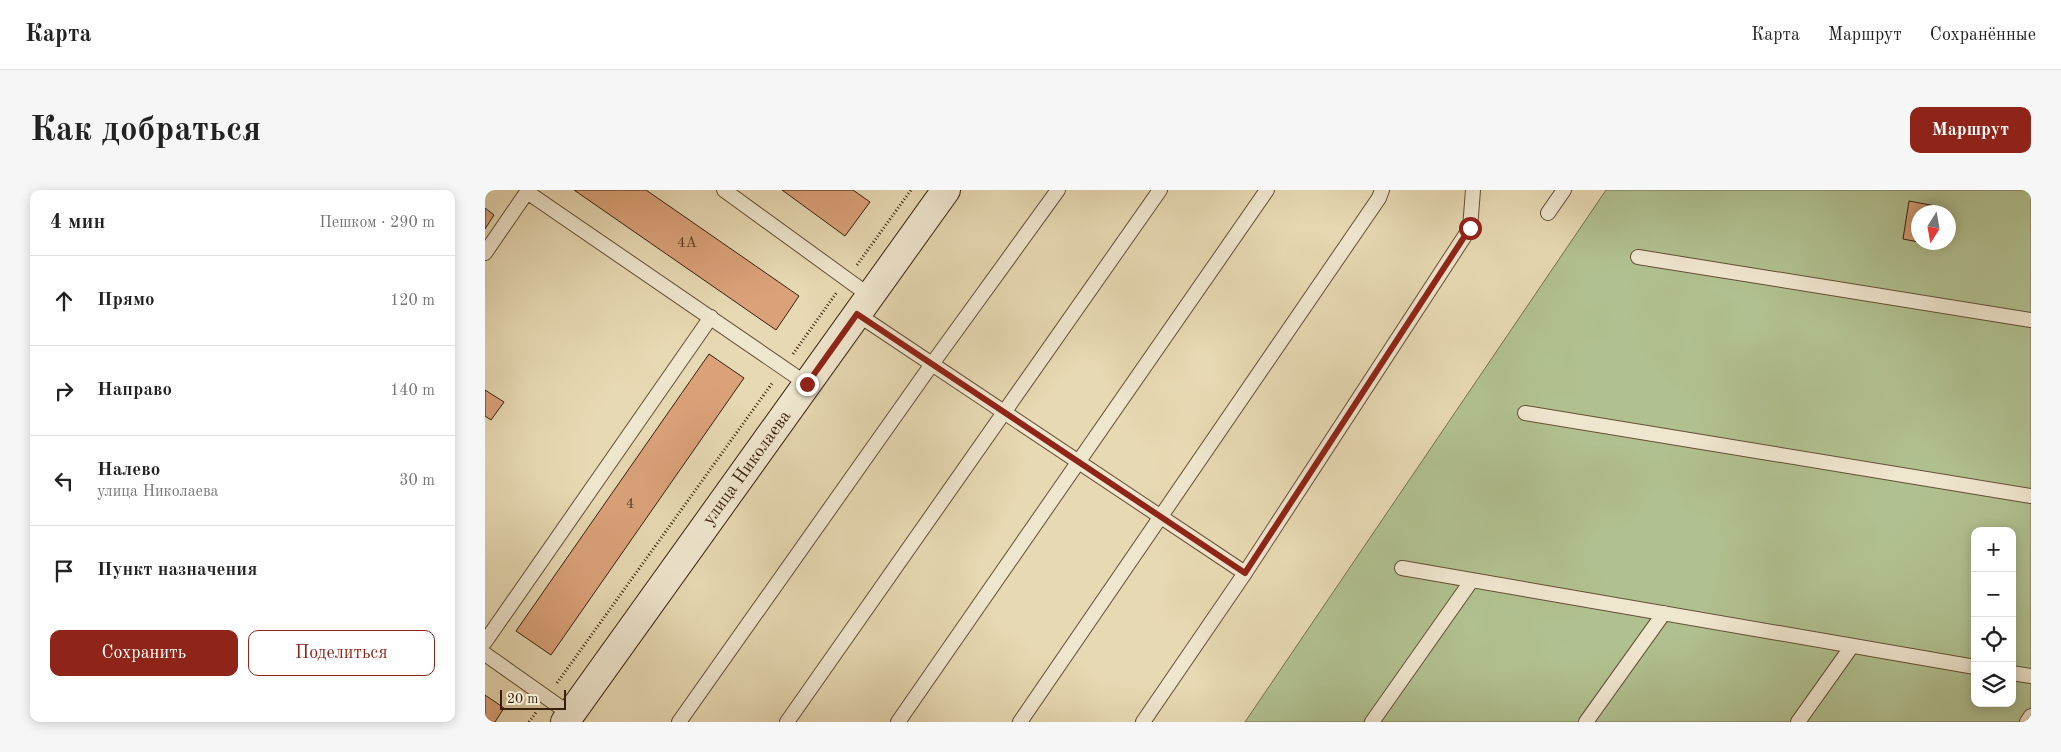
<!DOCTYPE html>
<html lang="ru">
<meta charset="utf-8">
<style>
:root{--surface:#fff;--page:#f6f6f6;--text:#222;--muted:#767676;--line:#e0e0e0;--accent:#8f2418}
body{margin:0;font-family:"Old Standard TT",serif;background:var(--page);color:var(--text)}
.controls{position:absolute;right:15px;bottom:15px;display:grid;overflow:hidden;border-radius:10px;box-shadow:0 2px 12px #0003}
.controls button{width:45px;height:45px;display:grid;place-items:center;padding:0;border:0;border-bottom:1px solid var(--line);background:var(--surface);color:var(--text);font:25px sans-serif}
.compass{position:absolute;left:1426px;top:15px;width:45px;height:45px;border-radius:50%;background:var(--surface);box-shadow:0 2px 12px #0003;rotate:191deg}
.scale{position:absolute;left:15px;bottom:12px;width:66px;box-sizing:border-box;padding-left:5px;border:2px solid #381f0b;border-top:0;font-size:14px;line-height:18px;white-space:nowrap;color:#381f0b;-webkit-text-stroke:4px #efe6ce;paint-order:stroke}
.stop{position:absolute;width:15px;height:15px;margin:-11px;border:4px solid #8f2418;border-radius:50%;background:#fff}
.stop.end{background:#8f2418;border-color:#fff;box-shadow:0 1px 5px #0008}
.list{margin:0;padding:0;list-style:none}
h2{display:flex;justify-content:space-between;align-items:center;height:65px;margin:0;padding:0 20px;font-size:21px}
h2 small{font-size:16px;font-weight:400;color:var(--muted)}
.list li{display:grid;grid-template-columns:32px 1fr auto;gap:15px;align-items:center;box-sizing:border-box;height:90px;padding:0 20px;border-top:1px solid var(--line)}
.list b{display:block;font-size:19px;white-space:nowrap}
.list p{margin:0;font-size:16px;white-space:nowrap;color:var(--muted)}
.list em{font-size:16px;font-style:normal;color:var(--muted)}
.actions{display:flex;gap:10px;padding:15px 20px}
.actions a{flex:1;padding:11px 0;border:1px solid var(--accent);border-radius:10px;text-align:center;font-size:18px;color:var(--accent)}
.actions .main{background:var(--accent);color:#fff}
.icon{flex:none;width:28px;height:28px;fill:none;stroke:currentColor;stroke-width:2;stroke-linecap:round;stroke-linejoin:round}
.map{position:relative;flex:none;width:1546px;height:532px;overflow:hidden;border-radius:10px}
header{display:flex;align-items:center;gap:30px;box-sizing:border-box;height:70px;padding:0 25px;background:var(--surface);border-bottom:1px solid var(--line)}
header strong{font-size:24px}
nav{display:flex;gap:28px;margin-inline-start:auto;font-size:18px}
.intro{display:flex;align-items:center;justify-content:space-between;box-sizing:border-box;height:120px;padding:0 30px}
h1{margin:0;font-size:35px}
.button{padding:12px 22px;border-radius:10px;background:var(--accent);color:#fff;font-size:18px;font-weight:700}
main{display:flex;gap:30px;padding:0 30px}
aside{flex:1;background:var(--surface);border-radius:10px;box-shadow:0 2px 12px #0003}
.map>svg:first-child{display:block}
.green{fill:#b1c090;stroke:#74704e;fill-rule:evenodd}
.building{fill:#dba27a;stroke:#381f0b}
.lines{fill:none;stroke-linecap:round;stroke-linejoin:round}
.service-casing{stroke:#644e35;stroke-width:16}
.secondary-casing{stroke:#381f0b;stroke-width:30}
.path{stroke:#381f0b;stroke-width:3;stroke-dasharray:1 2.5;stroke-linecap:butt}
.service{stroke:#efe6ce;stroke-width:14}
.secondary{stroke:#efe6ce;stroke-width:28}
.route{stroke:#8f2418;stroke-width:6}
.labels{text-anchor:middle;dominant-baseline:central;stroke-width:4.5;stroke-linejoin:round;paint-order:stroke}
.number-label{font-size:15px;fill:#614027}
.street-label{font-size:18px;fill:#381f0b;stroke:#efe6ce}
</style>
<header>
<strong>Карта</strong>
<nav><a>Карта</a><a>Маршрут</a><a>Сохранённые</a></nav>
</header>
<div class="intro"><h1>Как добраться</h1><a class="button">Маршрут</a></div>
<main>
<aside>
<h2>4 мин<small>Пешком · 290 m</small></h2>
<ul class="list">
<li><svg class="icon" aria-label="ahead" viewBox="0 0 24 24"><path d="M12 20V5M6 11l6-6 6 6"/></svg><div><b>Прямо</b></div><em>120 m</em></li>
<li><svg class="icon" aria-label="right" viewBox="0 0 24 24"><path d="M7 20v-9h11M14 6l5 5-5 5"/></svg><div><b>Направо</b></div><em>140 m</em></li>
<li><svg class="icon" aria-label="left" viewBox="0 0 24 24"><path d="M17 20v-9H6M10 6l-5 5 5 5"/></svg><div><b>Налево</b><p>улица Николаева</p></div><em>30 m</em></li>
<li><svg class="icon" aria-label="arrive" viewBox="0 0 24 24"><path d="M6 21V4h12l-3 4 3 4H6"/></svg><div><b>Пункт назначения</b></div></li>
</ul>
<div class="actions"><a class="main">Сохранить</a><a>Поделиться</a></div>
</aside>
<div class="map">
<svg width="1546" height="532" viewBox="0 0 1546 532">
<rect width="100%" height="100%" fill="#e7d9b3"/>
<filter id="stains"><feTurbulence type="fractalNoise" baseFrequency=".004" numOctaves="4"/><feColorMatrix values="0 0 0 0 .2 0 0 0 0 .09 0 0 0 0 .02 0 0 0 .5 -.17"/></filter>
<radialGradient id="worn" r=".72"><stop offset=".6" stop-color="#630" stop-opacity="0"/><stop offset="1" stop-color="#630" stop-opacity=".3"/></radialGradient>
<path class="green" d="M1121,0H1546V532H760ZM1434,22H1464V52H1434ZM1490,341H1527V513H1490Z"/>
<path class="building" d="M89,0H161L314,106L291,140Z
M297,0H368L385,12L360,46Z
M1424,11L1456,17L1455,22H1434V52L1418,49Z
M0,18L9,25L0,39Z
M224,164L259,188L66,465L31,441Z
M0,200L19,212L6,230L0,226Z
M0,505L19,518L10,532H0Z"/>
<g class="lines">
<g class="service-casing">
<path id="service" d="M239,0L385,106
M1063,23L1079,0
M0,63L42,2L322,194
M1153,67L1546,130
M372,124L760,383
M1040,223L1546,306
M917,378L1490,477
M0,452L226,127
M0,464L85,524
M1527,483L1546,486
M194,532L447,174L573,0
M302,532L675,0
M413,532L782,0
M535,532L894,8L897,0
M658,532L760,383L985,38L988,0
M887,532L987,390
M1101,532L1179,423
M1313,532L1367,456
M1542,532L1546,526"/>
</g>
<g class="secondary-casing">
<path id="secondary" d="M80,532L461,0"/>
</g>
<path class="path" d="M372,75L426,0
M308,164L352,102
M72,493L288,192
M44,532L52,521"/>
<use href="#service" class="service"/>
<use href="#secondary" class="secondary"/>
</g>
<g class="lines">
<path class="route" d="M322,194L372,124L760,383L985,38"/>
</g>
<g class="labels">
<g class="number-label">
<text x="202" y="53">4А</text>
<text x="145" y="314">4</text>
</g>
<g class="street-label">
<text transform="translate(262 278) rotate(-54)">улица Николаева</text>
</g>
</g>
<rect width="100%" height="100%" filter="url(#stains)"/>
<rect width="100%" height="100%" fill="url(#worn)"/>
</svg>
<div class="controls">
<button>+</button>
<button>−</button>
<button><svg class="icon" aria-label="locate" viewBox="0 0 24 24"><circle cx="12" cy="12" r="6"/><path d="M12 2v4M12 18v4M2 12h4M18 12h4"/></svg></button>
<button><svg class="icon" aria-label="layers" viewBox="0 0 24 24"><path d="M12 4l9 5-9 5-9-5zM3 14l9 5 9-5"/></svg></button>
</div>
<svg class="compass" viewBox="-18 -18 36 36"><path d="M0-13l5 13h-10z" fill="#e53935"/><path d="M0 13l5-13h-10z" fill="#767676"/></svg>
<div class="scale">20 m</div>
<div class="stop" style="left:985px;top:38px"></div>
<div class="stop end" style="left:322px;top:194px"></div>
</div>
</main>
